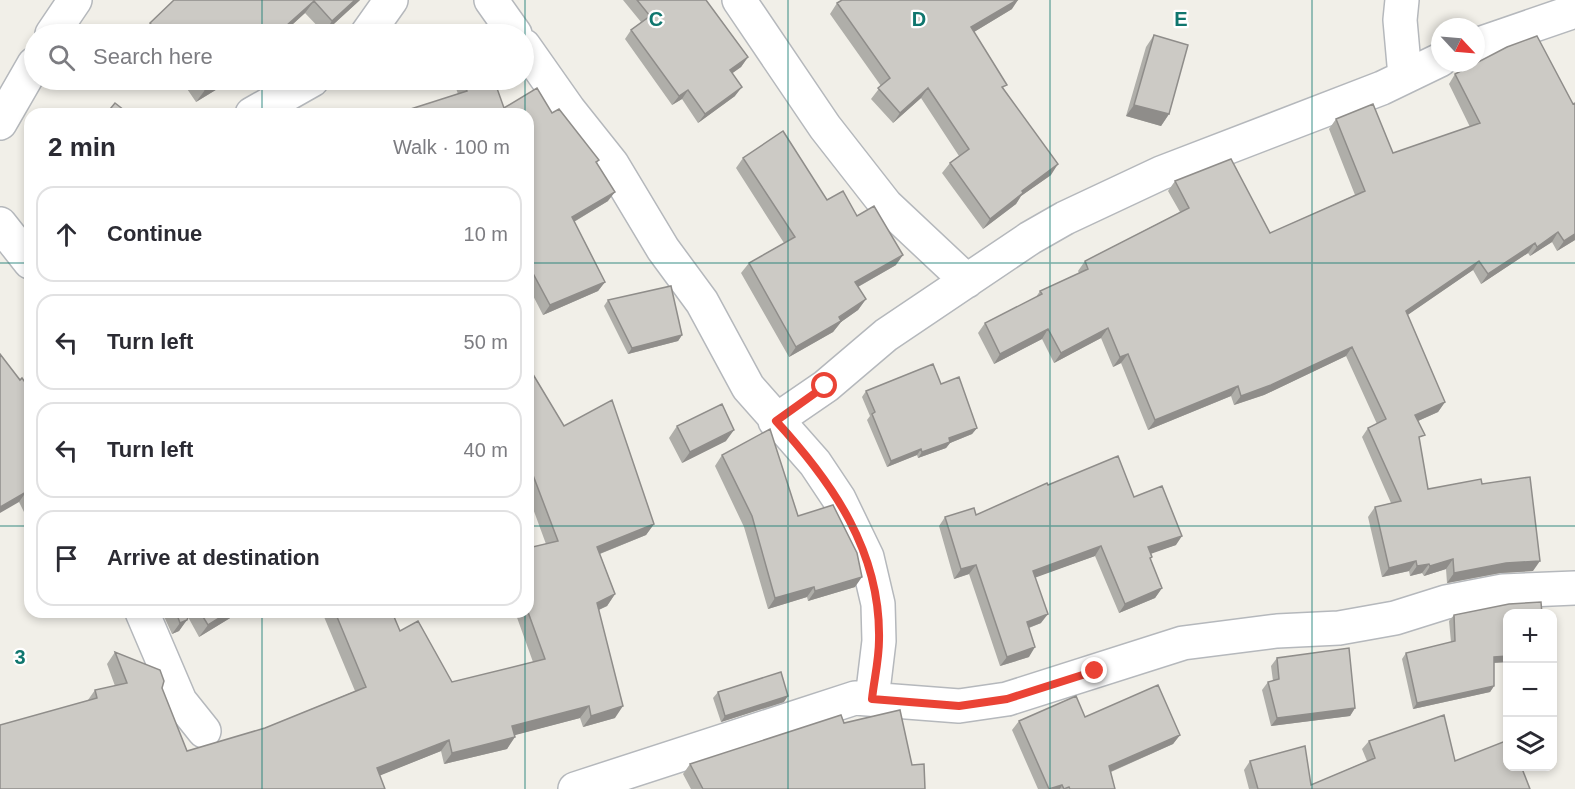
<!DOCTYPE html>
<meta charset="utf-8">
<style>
:root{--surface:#fff;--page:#f7f7f7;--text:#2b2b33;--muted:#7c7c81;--line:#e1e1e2}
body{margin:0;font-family:Arial,sans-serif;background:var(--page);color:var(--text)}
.controls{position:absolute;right:18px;bottom:18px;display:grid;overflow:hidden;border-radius:12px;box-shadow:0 3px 9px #0003}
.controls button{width:54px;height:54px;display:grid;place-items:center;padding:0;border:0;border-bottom:2px solid var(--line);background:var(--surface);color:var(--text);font:30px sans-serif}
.compass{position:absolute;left:1431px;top:18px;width:54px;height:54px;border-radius:50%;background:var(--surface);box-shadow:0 3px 9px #0003;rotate:116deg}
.stop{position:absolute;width:18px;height:18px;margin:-14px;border:4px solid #ea4335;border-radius:50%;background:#fff}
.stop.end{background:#ea4335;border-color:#fff;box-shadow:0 2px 6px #0008}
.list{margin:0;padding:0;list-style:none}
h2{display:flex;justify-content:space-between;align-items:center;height:78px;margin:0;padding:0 24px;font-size:26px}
h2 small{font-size:20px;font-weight:400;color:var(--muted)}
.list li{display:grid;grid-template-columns:39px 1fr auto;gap:18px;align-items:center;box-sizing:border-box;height:96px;margin:0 12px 12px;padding:0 12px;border:2px solid var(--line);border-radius:18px}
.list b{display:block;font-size:22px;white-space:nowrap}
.list em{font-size:20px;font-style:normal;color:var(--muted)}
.icon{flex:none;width:33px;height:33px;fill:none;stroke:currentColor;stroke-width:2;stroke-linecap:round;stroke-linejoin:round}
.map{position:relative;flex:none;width:1575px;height:789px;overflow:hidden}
.search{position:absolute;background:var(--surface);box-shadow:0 3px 9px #0003;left:24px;top:24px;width:510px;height:66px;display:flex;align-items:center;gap:15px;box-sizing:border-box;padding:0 21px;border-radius:33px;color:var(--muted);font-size:22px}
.panel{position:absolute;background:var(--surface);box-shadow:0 3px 9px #0003;left:24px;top:108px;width:510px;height:510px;border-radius:18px}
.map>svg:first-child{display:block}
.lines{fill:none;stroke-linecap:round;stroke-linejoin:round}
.minor-casing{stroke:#b5b8bc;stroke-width:36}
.minor{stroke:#fff;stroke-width:33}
.wall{fill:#afaea9}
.shaded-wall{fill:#8f8d8a}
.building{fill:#cccac5;stroke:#8f8d8a;stroke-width:1.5}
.route{stroke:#ea4335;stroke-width:8}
.grid{fill:none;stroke:#0f766e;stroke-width:1.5;stroke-opacity:0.55}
.grid-label{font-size:20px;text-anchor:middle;font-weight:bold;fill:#0f766e;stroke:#fff;stroke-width:4.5;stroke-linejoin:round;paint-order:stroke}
</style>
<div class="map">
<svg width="1575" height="789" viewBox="0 0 1575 789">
<rect width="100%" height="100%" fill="#f1efe8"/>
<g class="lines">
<g class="minor-casing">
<path id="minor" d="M491,0L515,34
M739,0L825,127L886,205L967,281
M1402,0L1400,20L1405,76
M52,34L75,0
M367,34L391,0
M1476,45L1575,11
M524,46L569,110L612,164L663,249L702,302L748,387L815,463L839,499L867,557L878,604L879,641L872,699
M252,114L312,80
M0,123L34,64
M0,224L30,262
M775,421L826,386L886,335L1030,238L1065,218L1161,173L1382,88L1440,60
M142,612L180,701L204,731
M575,789L855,698L959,706L1007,699L1183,643L1277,631L1339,628L1395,618L1446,602L1503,591L1575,588"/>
</g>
<use href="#minor" class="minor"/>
</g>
<path class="wall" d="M174,0H360L324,33L305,13L282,34H142L150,23Z
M623,0H706L748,57L741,67L732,73L735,96L698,123L682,99L672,105L625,39L631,30L641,22Z
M837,3L1012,9L974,32L1004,89L1051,175L1021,196L1016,204L983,229L942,173L950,163L959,156L921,98L893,123L871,99L881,86L830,14Z
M1154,35L1169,114L1161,126L1126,116L1146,47Z
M1455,74L1575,240L1557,251L1552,242L1530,256L1528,253L1481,284L1473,270L1407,315L1445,402L1438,412L1418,421L1420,442L1428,489L1482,484L1533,571L1500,573L1447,583L1446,569L1424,576L1422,573L1410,576L1409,571L1382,577L1368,517L1375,507L1391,503L1362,437L1368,428L1377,424L1346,356L1264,395L1234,405L1231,396L1148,430L1121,363L1113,367L1101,338L1054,363L1042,339L994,364L978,333L985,323L1036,297L1040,291L1079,273L1078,271L1085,261L1180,212L1168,191L1175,181L1270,233L1355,195L1329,129L1336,119L1393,153L1470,127L1449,84Z
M181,80H232L196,102Z
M453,80H494L504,108L552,113L599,160L597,163L608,201L574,222L605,282L598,291L543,315L528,286V114H395L458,94Z
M743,158L857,216L896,265L858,287L866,299L858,310L841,322L833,332L789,357L741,273L749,263L784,243L736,168Z
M608,300L682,335L678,341L628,354L604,306Z
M528,366L564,426L654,524L646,535L600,554L615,594L607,606L599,610L615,718L583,727L580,718L514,735L507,749L444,764L441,751L380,775L0,789L88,700L95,690L115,686L107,664L115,652L162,688L187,751L265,728L355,691L322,612H392L400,631L452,682L533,662L515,612H528L546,544L528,495Z
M20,380L30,389V524L19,502Z
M941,384L977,428L972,434L950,443L946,448L918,458L917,455L887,467L867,420L870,416L862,397L866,391Z
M677,426L726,441L682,463L669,438Z
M722,455L798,516L855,587L808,601L807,597L768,609L744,527L715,466Z
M1048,485L1134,497L1176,545L1151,553L1152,557L1150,560L1162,588L1155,598L1119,613L1095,556L1035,577L1041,623L1029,628V657L1000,666L969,574L954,579L939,526L945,517L976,515Z
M162,612H240L199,637L188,617L179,631L172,634Z
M1454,615L1508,662L1494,663V686L1490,692L1413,709L1402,659L1406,653L1451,642L1449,621Z
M1277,658L1355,708L1350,716L1271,726L1262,690L1268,682L1273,681L1271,666Z
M718,692L784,702L721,722L713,698Z
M1085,717L1180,735L1173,744L1111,772L1115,789H1038L1012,730L1019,721Z
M844,723L912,765L925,789H691L683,774L690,764Z
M1369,741L1455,761L1530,789H1249L1244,770L1250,761L1311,785L1367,761L1362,749Z"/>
<path class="shaded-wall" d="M355,0H360L324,33L332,21Z
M1017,0H1018L1012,9L964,38L971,27Z
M314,1L305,13L282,34H277Z
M748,57L741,67L723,80L730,70Z
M221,80H232L196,102L205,90Z
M742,87L735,96L698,123L705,114Z
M928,88L921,98L893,123L900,113Z
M688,90L682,99L672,105L679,96Z
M1134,105L1169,114L1161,126L1126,116Z
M1058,164L1051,175L1021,196L1016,204L983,229L990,219L1022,191Z
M615,192L608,201L565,227L572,217Z
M1558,232L1552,242L1530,256L1537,247Z
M1575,234V240L1557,251L1564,241Z
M1535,243L1528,253L1481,284L1488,274Z
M903,255L896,265L847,293L855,282Z
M1479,261L1473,270L1399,321L1406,311Z
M605,282L598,291L543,315L550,305Z
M866,299L858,310L841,322L833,332L789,357L796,347Z
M1108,328L1101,338L1054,363L1061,353Z
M1048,329L1042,339L994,364L1000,354Z
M682,335L678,341L628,354L632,348Z
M1352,347L1346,356L1264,395L1234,405L1241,396Z
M1128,354L1121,363L1113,367L1120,357Z
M1238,386L1231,396L1148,430L1155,420Z
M1445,402L1438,412L1409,425L1415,415Z
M977,428L972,434L950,443L946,448L918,458L922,452L949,438Z
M734,430L726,441L682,463L690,452Z
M921,449L917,455L887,467L891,461Z
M26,492L19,502L0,513V507Z
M654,524L646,535L589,558L597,547Z
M1182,536L1176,545L1142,557L1148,547Z
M1101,546L1095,556L1026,581L1033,571Z
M1453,559L1446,569L1424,576L1430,566Z
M1416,561L1409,571L1382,577L1389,568Z
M1540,561L1533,571L1500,573L1447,583L1454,573L1506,563Z
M1429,564L1422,573L1410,576L1417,566Z
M976,565L969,574L954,579L961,569Z
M862,577L855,587L808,601L815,591Z
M814,587L807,597L768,609L775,598Z
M1162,588L1155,598L1119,613L1125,604Z
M615,594L607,606L589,614L597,603Z
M229,612H240L199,637L208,625Z
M1048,614L1041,623L1020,631L1027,622Z
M187,620L179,631L172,634L180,623Z
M1035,647L1029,657L1000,666L1007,657Z
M1508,656V662L1490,663L1494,657Z
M1494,686L1490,692L1413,709L1417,703Z
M788,696L784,702L721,722L725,716Z
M589,706L580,718L504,738L512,726Z
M623,706L615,718L583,727L591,716Z
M1355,708L1350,716L1271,726L1277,718Z
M1180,735L1173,744L1103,775L1109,766Z
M515,737L507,749L444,764L452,753Z
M449,740L441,751L369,780L377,768Z
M1062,785L1060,789H1050Z"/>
<path class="building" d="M174,0H355L332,21L314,1L277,34H160L150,23Z
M637,0H706L748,57L730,70L742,87L705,114L688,90L679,96L631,30L650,16Z
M842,0H1017L971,27L1007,85L1002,87L1058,164L1022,191L1023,193L990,219L950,163L969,149L928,88L900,113L878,88L890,78L837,3Z
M1154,35L1188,45L1169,114L1134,105Z
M1537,36L1573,104L1575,103V234L1564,241L1558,232L1537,247L1535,243L1488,274L1479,261L1406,311L1445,402L1415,415L1425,435L1419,437L1428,489L1481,479L1482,484L1530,477L1540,561L1506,563L1454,573L1453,559L1430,566L1429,564L1417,566L1416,561L1389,568L1375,507L1401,501L1368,428L1386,419L1352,347L1271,385L1241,396L1238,386L1155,420L1128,354L1120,357L1108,328L1061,353L1048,329L1000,354L985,323L1042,294L1040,291L1088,269L1085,261L1189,208L1175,181L1231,159L1270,233L1365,191L1336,119L1373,104L1393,153L1480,123L1455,74L1507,47Z
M198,80H221L205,90Z
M463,80H494L504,108L537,88L552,113L559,109L599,160L596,162L615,192L572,217L605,282L550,305L528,264V114H395L467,91Z
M115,103L129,114H106Z
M783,131L827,200L843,191L857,216L874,206L903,255L855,282L866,299L839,317L841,321L796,347L749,263L795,237L743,158Z
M671,286L682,335L632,348L608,300Z
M0,354L20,380L22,378L30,389V500L26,492L0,507Z
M933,364L941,384L959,377L977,428L949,438L950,442L922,452L921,449L891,461L872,414L875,412L866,391Z
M528,366L564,426L612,400L654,524L597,547L615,594L597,603L623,706L591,716L589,706L512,726L515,737L452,753L449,740L377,768L385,789H0V725L97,698L95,690L127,683L115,652L160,670L164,681L162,688L187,751L265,728L366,687L335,612H392L400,631L418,621L452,682L545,659L528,612V548L558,541L528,462Z
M722,404L734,430L690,452L677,426Z
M770,429L798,516L833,505L857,553L862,577L815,591L814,587L775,598L752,516L722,455Z
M1118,456L1134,497L1162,486L1182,536L1148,547L1152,557L1150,558L1162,588L1125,604L1101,546L1033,571L1048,614L1027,622L1035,647L1007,657L976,565L961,569L945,517L974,508L976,515L1047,483L1048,485Z
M1541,602L1542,614H1508V656L1494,657V686L1417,703L1406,653L1455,641L1454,615L1509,604Z
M176,612H190L187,620L180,623Z
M200,612H229L208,625Z
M1349,648L1355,708L1277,718L1268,682L1279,679L1277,658Z
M781,672L788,696L725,716L718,692Z
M1158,685L1180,735L1109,766L1115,789H1070L1069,787L1064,789L1062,785L1049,789L1019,721L1076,696L1085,717Z
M900,710L912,765L924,764L925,789H703L690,764L841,715L844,723Z
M1444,715L1455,761L1508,740V766H1521L1530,789H1258L1250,761L1305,746L1311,785L1375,758L1369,741Z"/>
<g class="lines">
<path class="route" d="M825,386L776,421C833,483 881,552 879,640C879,660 874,680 872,699L959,706L1007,699L1095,671"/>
</g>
<path class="grid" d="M262,0V34M525,0V114M788,0V789M1050,0V789M1312,0V789M262,80V114M0,263H30M528,263H1575M0,526H30M528,526H1575M262,612V789M525,612V789"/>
<g class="grid-label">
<text x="656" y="26">C</text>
<text x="919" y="26">D</text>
<text x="1181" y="26">E</text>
<text x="20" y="664">3</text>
</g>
</svg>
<div class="controls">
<button>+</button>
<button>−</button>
<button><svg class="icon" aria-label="layers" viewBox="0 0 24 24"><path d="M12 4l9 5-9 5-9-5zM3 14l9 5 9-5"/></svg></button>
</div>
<svg class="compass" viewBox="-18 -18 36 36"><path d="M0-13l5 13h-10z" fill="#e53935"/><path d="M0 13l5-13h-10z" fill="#7c7c81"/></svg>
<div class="stop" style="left:825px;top:386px"></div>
<div class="stop end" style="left:1095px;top:671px"></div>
<div class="search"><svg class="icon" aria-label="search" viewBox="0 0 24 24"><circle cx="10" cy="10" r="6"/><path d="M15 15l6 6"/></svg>Search here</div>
<section class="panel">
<h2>2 min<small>Walk · 100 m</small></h2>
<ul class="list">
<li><svg class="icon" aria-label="ahead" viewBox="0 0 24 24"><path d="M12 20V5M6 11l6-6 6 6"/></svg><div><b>Continue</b></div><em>10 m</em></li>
<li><svg class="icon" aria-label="left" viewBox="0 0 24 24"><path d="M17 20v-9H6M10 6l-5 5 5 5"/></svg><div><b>Turn left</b></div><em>50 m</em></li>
<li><svg class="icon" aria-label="left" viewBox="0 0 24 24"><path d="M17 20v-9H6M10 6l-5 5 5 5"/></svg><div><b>Turn left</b></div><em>40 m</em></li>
<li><svg class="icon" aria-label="arrive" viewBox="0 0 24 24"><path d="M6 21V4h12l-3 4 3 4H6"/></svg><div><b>Arrive at destination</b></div></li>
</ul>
</section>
</div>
